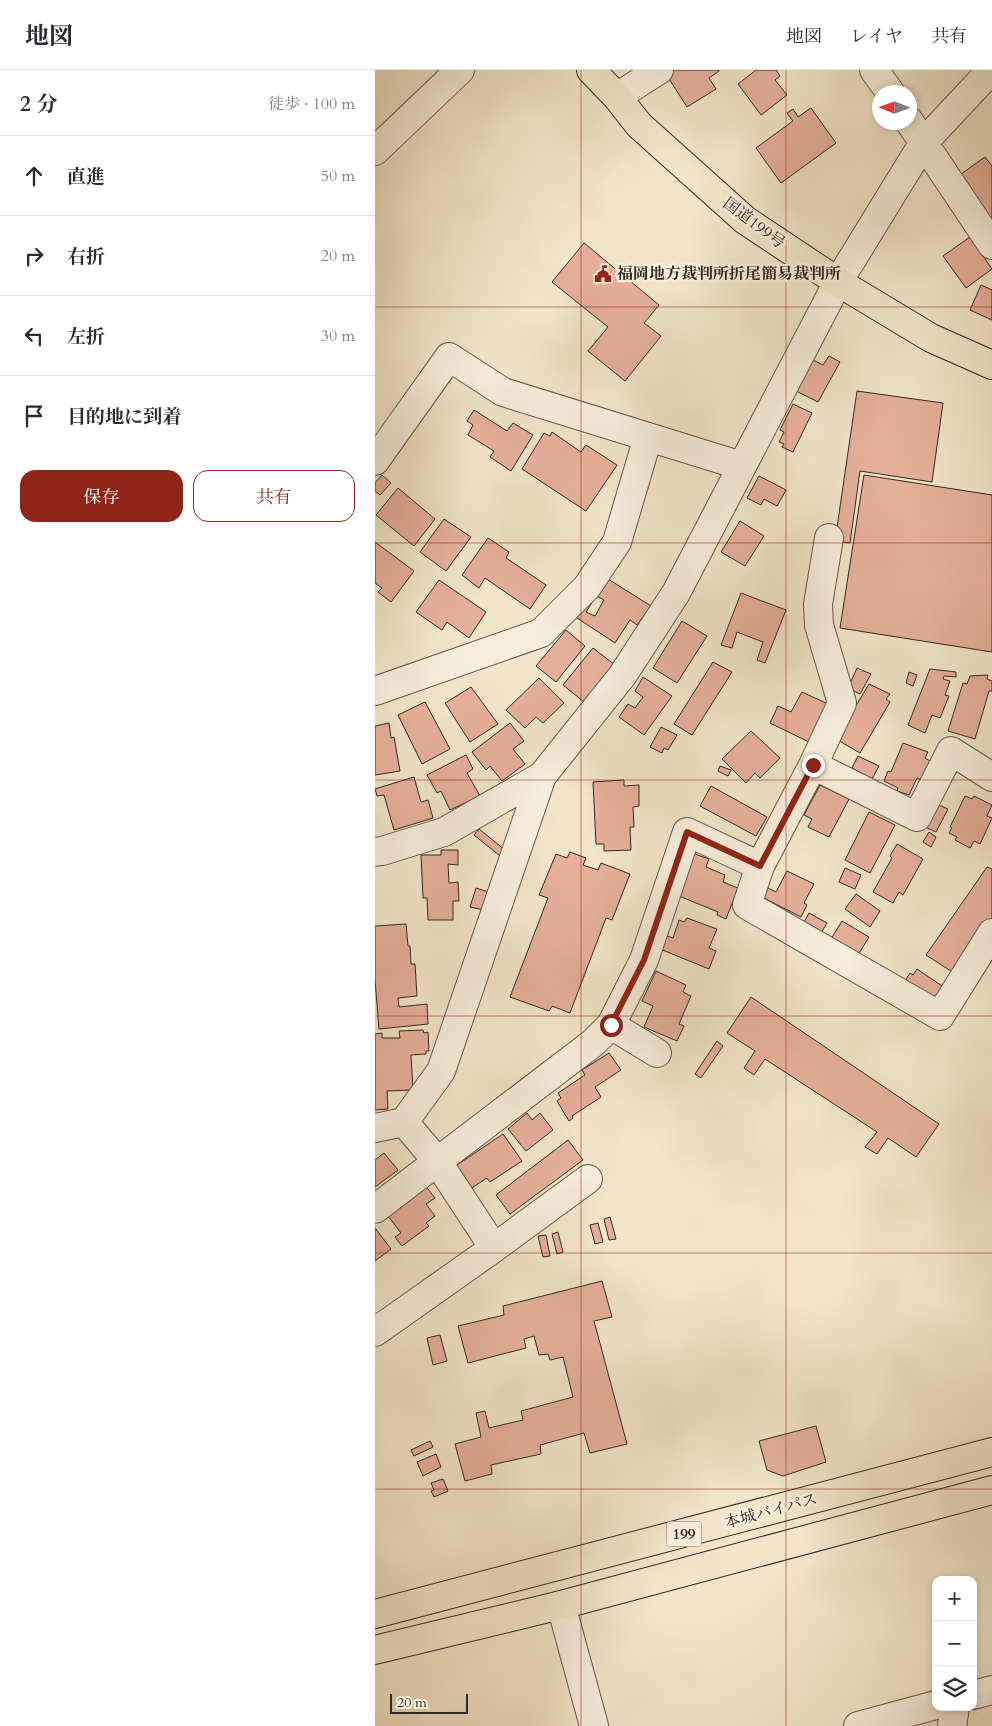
<!DOCTYPE html>
<html lang="ja">
<meta charset="utf-8">
<style>
:root{--surface:#fff;--page:#f7f7f7;--text:#2b2b33;--muted:#7c7c81;--line:#e1e1e2;--accent:#8f2418}
body{margin:0;font-family:Cardo,"Noto Serif JP",serif;background:var(--page);color:var(--text)}
.controls{position:absolute;right:15px;bottom:15px;display:grid;overflow:hidden;border-radius:10px;box-shadow:0 2px 8px #0003}
.controls button{width:45px;height:45px;display:grid;place-items:center;padding:0;border:0;border-bottom:1px solid var(--line);background:var(--surface);color:var(--text);font:25px sans-serif}
.compass{position:absolute;left:497px;top:15px;width:45px;height:45px;border-radius:50%;background:var(--surface);box-shadow:0 2px 8px #0003;rotate:271deg}
.scale{position:absolute;left:15px;bottom:12px;width:78px;box-sizing:border-box;padding-left:5px;border:2px solid #322921;border-top:0;font-size:14px;line-height:18px;white-space:nowrap;color:#322921;-webkit-text-stroke:4px #f7eedc;paint-order:stroke}
.stop{position:absolute;width:15px;height:15px;margin:-11px;border:4px solid #8f2418;border-radius:50%;background:#fff}
.stop.end{background:#8f2418;border-color:#fff;box-shadow:0 1px 5px #0008}
.list{margin:0;padding:0;list-style:none}
h2{display:flex;justify-content:space-between;align-items:center;height:65px;margin:0;padding:0 20px;font-size:21px}
h2 small{font-size:16px;font-weight:400;color:var(--muted)}
.list li{display:grid;grid-template-columns:32px 1fr auto;gap:15px;align-items:center;box-sizing:border-box;height:80px;padding:0 20px;border-top:1px solid var(--line)}
.list b{display:block;font-size:19px;white-space:nowrap}
.list em{font-size:16px;font-style:normal;color:var(--muted)}
.actions{display:flex;gap:10px;padding:15px 20px}
.actions a{flex:1;padding:11px 0;border:1px solid var(--accent);border-radius:15px;text-align:center;font-size:18px;color:var(--accent)}
.actions .main{background:var(--accent);color:#fff}
.icon{flex:none;width:28px;height:28px;fill:none;stroke:currentColor;stroke-width:2;stroke-linecap:round;stroke-linejoin:round}
.map{position:relative;flex:none;width:617px;height:1656px;overflow:hidden}
header{display:flex;align-items:center;gap:30px;box-sizing:border-box;height:70px;padding:0 25px;background:var(--surface);border-bottom:1px solid var(--line)}
header strong{font-size:24px}
nav{display:flex;gap:28px;margin-inline-start:auto;font-size:18px}
main{display:flex}
aside{flex:1;background:var(--surface)}
.map>svg:first-child{display:block}
.building{fill:#e6af9a;stroke:#322921}
.lines{fill:none;stroke-linecap:round;stroke-linejoin:round}
.minor-casing{stroke:#62584b;stroke-width:30}
.highway-casing{stroke:#322921;stroke-width:30}
.minor{stroke:#f7eedc;stroke-width:28}
.highway{stroke:#f2e5c9;stroke-width:28}
.route{stroke:#8f2418;stroke-width:6}
.grid{fill:none;stroke:#8f2418;stroke-width:1;stroke-opacity:0.55}
.labels{text-anchor:middle;dominant-baseline:central;stroke-width:5;stroke-linejoin:round;paint-order:stroke}
.shield{fill:#f7eedc;stroke:#6d6459;stroke-width:1}
.shield-label{font-size:15px;font-weight:bold;fill:#322921}
.street-label{font-size:16px;fill:#322921;stroke:#f7eedc}
.poi-label{font-size:16px;font-weight:bold;fill:#322921;stroke:#f7eedc;text-anchor:start}
</style>
<header>
<strong>地図</strong>
<nav><a>地図</a><a>レイヤ</a><a>共有</a></nav>
</header>
<main>
<aside>
<h2>2 分<small>徒歩 · 100 m</small></h2>
<ul class="list">
<li><svg class="icon" aria-label="ahead" viewBox="0 0 24 24"><path d="M12 20V5M6 11l6-6 6 6"/></svg><div><b>直進</b></div><em>50 m</em></li>
<li><svg class="icon" aria-label="right" viewBox="0 0 24 24"><path d="M7 20v-9h11M14 6l5 5-5 5"/></svg><div><b>右折</b></div><em>20 m</em></li>
<li><svg class="icon" aria-label="left" viewBox="0 0 24 24"><path d="M17 20v-9H6M10 6l-5 5 5 5"/></svg><div><b>左折</b></div><em>30 m</em></li>
<li><svg class="icon" aria-label="arrive" viewBox="0 0 24 24"><path d="M6 21V4h12l-3 4 3 4H6"/></svg><div><b>目的地に到着</b></div></li>
</ul>
<div class="actions"><a class="main">保存</a><a>共有</a></div>
</aside>
<div class="map">
<svg width="617" height="1656" viewBox="0 0 617 1656">
<rect width="100%" height="100%" fill="#f2e5c9"/>
<filter id="stains"><feTurbulence type="fractalNoise" baseFrequency=".004" numOctaves="4"/><feColorMatrix values="0 0 0 0 .2 0 0 0 0 .09 0 0 0 0 .02 0 0 0 .5 -.17"/></filter>
<radialGradient id="worn" r=".72"><stop offset=".6" stop-color="#630" stop-opacity="0"/><stop offset="1" stop-color="#630" stop-opacity=".3"/></radialGradient>
<path class="building" d="M297,0H344V1L334,8L341,19L312,37L291,4Z
M381,0H401L405,6L400,10L412,25L386,45L363,14Z
M436,38L461,73L406,113L381,78L418,51L412,43L418,39L423,47Z
M610,87L617,96V161L579,109Z
M595,167L617,199L591,218L568,186Z
M209,173L284,235L269,253L286,266L250,311L213,281L233,257L177,212Z
M606,215L617,220V250L595,240Z
M454,286L465,292L443,332L419,320L436,289L448,295Z
M482,321L568,333L557,412L485,401L475,473L460,471Z
M418,334L437,343L418,382L407,377L409,374L404,372L409,362L405,360Z
M99,340L132,361L138,353L158,365L136,401L115,387L119,381L93,365L98,355L92,351Z
M177,362L206,382L211,375L242,395L211,441L147,399L169,363L175,366Z
M7,405L16,413L5,425L0,421V413Z
M489,405L617,425V582L465,558Z
M384,406L411,420L402,436L389,429L386,435L372,428Z
M23,418L60,449L39,476L1,445Z
M69,449L96,467L71,501L45,482Z
M365,451L389,466L370,496L346,482Z
M113,468L134,482L131,488L171,515L155,539L110,508L104,518L87,505Z
M0,472L39,501L16,532L3,522L7,518L0,513Z
M233,509L276,536L262,555L255,550L240,573L199,546L220,528L211,542L220,546L229,530L222,526Z
M64,510L111,542L94,568L72,552L67,560L41,542Z
M366,523L411,540L390,593L382,590L388,572L362,562L357,578L346,575Z
M307,551L332,566L302,613L278,598Z
M191,560L210,576L181,612L161,596Z
M218,578L240,595L209,632L188,615Z
M338,592L357,602L317,665L299,654Z
M482,598L496,604L485,624L473,618Z
M555,599L581,602V607L569,606L568,609L575,611L570,625L574,626L565,648L557,645L550,663L533,655Z
M534,602L542,605L538,616L531,613Z
M613,605L612,609L617,611V621H614L600,669L573,661L588,613L592,614L595,606Z
M268,607L297,626L269,665L244,647L253,634L260,638L268,627L260,621Z
M164,608L189,633L168,653L161,647L150,658L131,640Z
M494,614L515,624L511,629L515,632L485,683L461,669Z
M96,617L123,654L95,672L70,633Z
M427,622L453,634L434,672L395,653L403,636L416,642Z
M50,632L75,679L47,694L23,645Z
M14,653L16,668L19,667L25,701L0,705V656Z
M135,653L149,671L138,679L150,694L127,711L115,696L111,700L97,682Z
M286,657L302,665L293,680L289,678L287,683L275,677Z
M376,661L405,688L385,708L380,703L371,713L347,689Z
M528,673L553,682L550,688L555,691L546,710L542,708L534,725L522,721L523,718L509,711L513,701L516,702Z
M91,685L98,699L92,703L105,726L75,740L66,721L62,723L52,705Z
M483,686L504,696L497,709L477,698Z
M345,696L356,700L353,706L343,701Z
M39,707L46,732L53,730L58,748L19,760L9,725L2,726L0,719Z
M249,710V716L264,715V736L258,737L259,757H255L256,780L229,781V774H221L218,712Z
M445,715L474,729L454,767L433,757L437,749L429,745Z
M336,716L392,747L381,766L325,736Z
M590,726L597,729L599,726L617,735L612,746L617,748L605,774L599,771L595,778L580,770L582,767L574,763L577,758L575,757Z
M559,733L573,739L561,762L548,756Z
M494,742L520,755L495,803L470,790Z
M104,759L130,780L125,786L99,765Z
M554,762L561,767L556,777L548,772Z
M522,774L548,789L528,825L524,822L518,833L498,822L517,788L515,786Z
M66,780H83V795L73,794L74,813L83,812L84,831H78V850H53L52,828H48L46,785H66Z
M195,782L211,788L208,795L223,800L226,793L255,804L237,850L231,848L195,943L177,936L174,941L135,927L173,828L164,825L181,784L192,788Z
M317,783L334,789L331,797L350,805L348,812L363,818L351,849L342,845L343,842L304,826L309,815L305,814Z
M612,797L617,799V853L579,903L551,885Z
M470,798L486,805L480,819L464,812Z
M412,801L439,814L429,833L432,835L426,847L387,827L393,818L401,822Z
M101,818L114,822L109,840L95,837Z
M481,824L505,841L495,857L470,839Z
M434,843L452,853L446,863L428,854Z
M312,848L342,859L334,878L341,881L334,899L285,879L290,865L298,868L304,850L309,852Z
M467,851L494,867L483,885L456,869Z
M31,854L33,876H35L36,894H40L42,926L23,928L24,937L52,934L53,954L4,959L0,910V856Z
M542,899L573,920L558,942L526,917L535,903L538,905Z
M281,901L311,915L308,922L316,926L304,954L309,956L302,971L269,957L278,936L267,931Z
M376,927L564,1054L541,1087L513,1068L502,1084L490,1077L502,1062L390,989L379,1005L369,998L380,981L352,963Z
M48,960L49,963L53,962L54,981H51V984L36,985L38,1020L12,1021L13,1039L0,1040V964L7,963V968H25L24,961Z
M342,971L348,976L326,1008L320,1004Z
M234,983L246,1000L220,1017L226,1027L197,1046L198,1048L194,1051L182,1031L186,1028L183,1023L210,1005L207,1000Z
M152,1043L157,1050L165,1043L178,1060L151,1081L133,1059Z
M128,1064L147,1091L115,1112L112,1108L95,1119L79,1097Z
M193,1070L208,1090L135,1144L121,1125Z
M9,1083L23,1100L0,1117V1090Z
M49,1114L60,1128L51,1134L60,1146L51,1153L54,1156L27,1176L20,1167L26,1163L10,1142Z
M235,1147L241,1169L234,1170L229,1149Z
M223,1153L228,1172L220,1174L215,1155Z
M0,1158L16,1179L0,1191Z
M183,1162L188,1182L182,1184L177,1164Z
M171,1165L175,1186L168,1187L163,1166Z
M227,1211L237,1247L219,1251L252,1374L215,1383L209,1363L165,1375L166,1384L116,1395L117,1404L90,1411L80,1374L106,1367L101,1343L110,1341L114,1358L148,1350L146,1341L198,1327L188,1287L175,1290L173,1284L164,1285L159,1266L149,1269L151,1278L93,1293L83,1256L129,1245L128,1236Z
M65,1265L72,1291L58,1295L52,1268Z
M441,1356L451,1392L408,1406L392,1400L384,1371Z
M55,1371L58,1377L39,1386L36,1380Z
M61,1384L66,1397L48,1406L42,1392Z
M68,1409L73,1421L59,1427L56,1421L59,1420L56,1413Z"/>
<g class="lines">
<g class="minor-casing">
<path id="minor" d="M499,0L515,22
M242,27L284,0
M534,51L617,175
M0,81L85,0
M0,391L74,287L128,322L367,396
M454,468L443,534L444,555L467,633L438,695L385,796L372,835L565,946L617,863
M0,621L166,563L212,517L242,472L273,367
M438,695L542,747L576,681L617,707
M0,782L7,781L69,762L167,706
M236,955L282,983
M29,1052L62,1091L119,1178
M0,1058L29,1052L66,1001L167,706L247,606L301,523L463,212L549,72L607,10L617,2
M0,1139L218,973L236,955L269,890L312,762L385,796
M0,1262L119,1178L213,1109
M186,1535L219,1656
M598,1625L617,1620
M483,1656L561,1635
M577,1656L580,1637"/>
</g>
<g class="highway-casing">
<path id="highway" d="M216,0L242,27L264,55L370,150L463,212L556,268L617,295
M0,1544L617,1382
M0,1580L186,1535L617,1420"/>
</g>
<use href="#minor" class="minor"/>
<use href="#highway" class="highway"/>
</g>
<g class="lines">
<path class="route" d="M236,955L269,890L312,762L385,796L438,695"/>
</g>
<path class="grid" d="M206,0V1656M411,0V1656M0,237H617M0,473H617M0,710H617M0,946H617M0,1183H617M0,1419H617"/>
<defs>
<g id="civic-bare" transform="scale(1.35)"><path d="M-.6-6.5H3V-4.5H.6V-3L4-1V1h2V6H-6V1h2V-1L-.6-3ZM-1.2 2.5V6h2.4V2.5Z" fill="#8f2418" stroke="#f7eedc" stroke-width="2.5" paint-order="stroke"/></g>
</defs>
<g fill-rule="evenodd">
<use href="#civic-bare" x="228" y="204"/>
</g>
<g class="labels">
<rect class="shield" x="291.5" y="1451.5" width="35" height="25" rx="4"/>
<g class="shield-label">
<text x="309" y="1464">199</text>
</g>
<g class="street-label">
<text transform="translate(379 153) rotate(37)">国道199号</text>
<text transform="translate(396 1441) rotate(-15)">本城バイパス</text>
</g>
<g class="poi-label">
<text x="242" y="204">福岡地方裁判所折尾簡易裁判所</text>
</g>
</g>
<rect width="100%" height="100%" filter="url(#stains)"/>
<rect width="100%" height="100%" fill="url(#worn)"/>
</svg>
<div class="controls">
<button>+</button>
<button>−</button>
<button><svg class="icon" aria-label="layers" viewBox="0 0 24 24"><path d="M12 4l9 5-9 5-9-5zM3 14l9 5 9-5"/></svg></button>
</div>
<svg class="compass" viewBox="-18 -18 36 36"><path d="M0-13l5 13h-10z" fill="#e53935"/><path d="M0 13l5-13h-10z" fill="#7c7c81"/></svg>
<div class="scale">20 m</div>
<div class="stop" style="left:236px;top:955px"></div>
<div class="stop end" style="left:438px;top:695px"></div>
</div>
</main>
